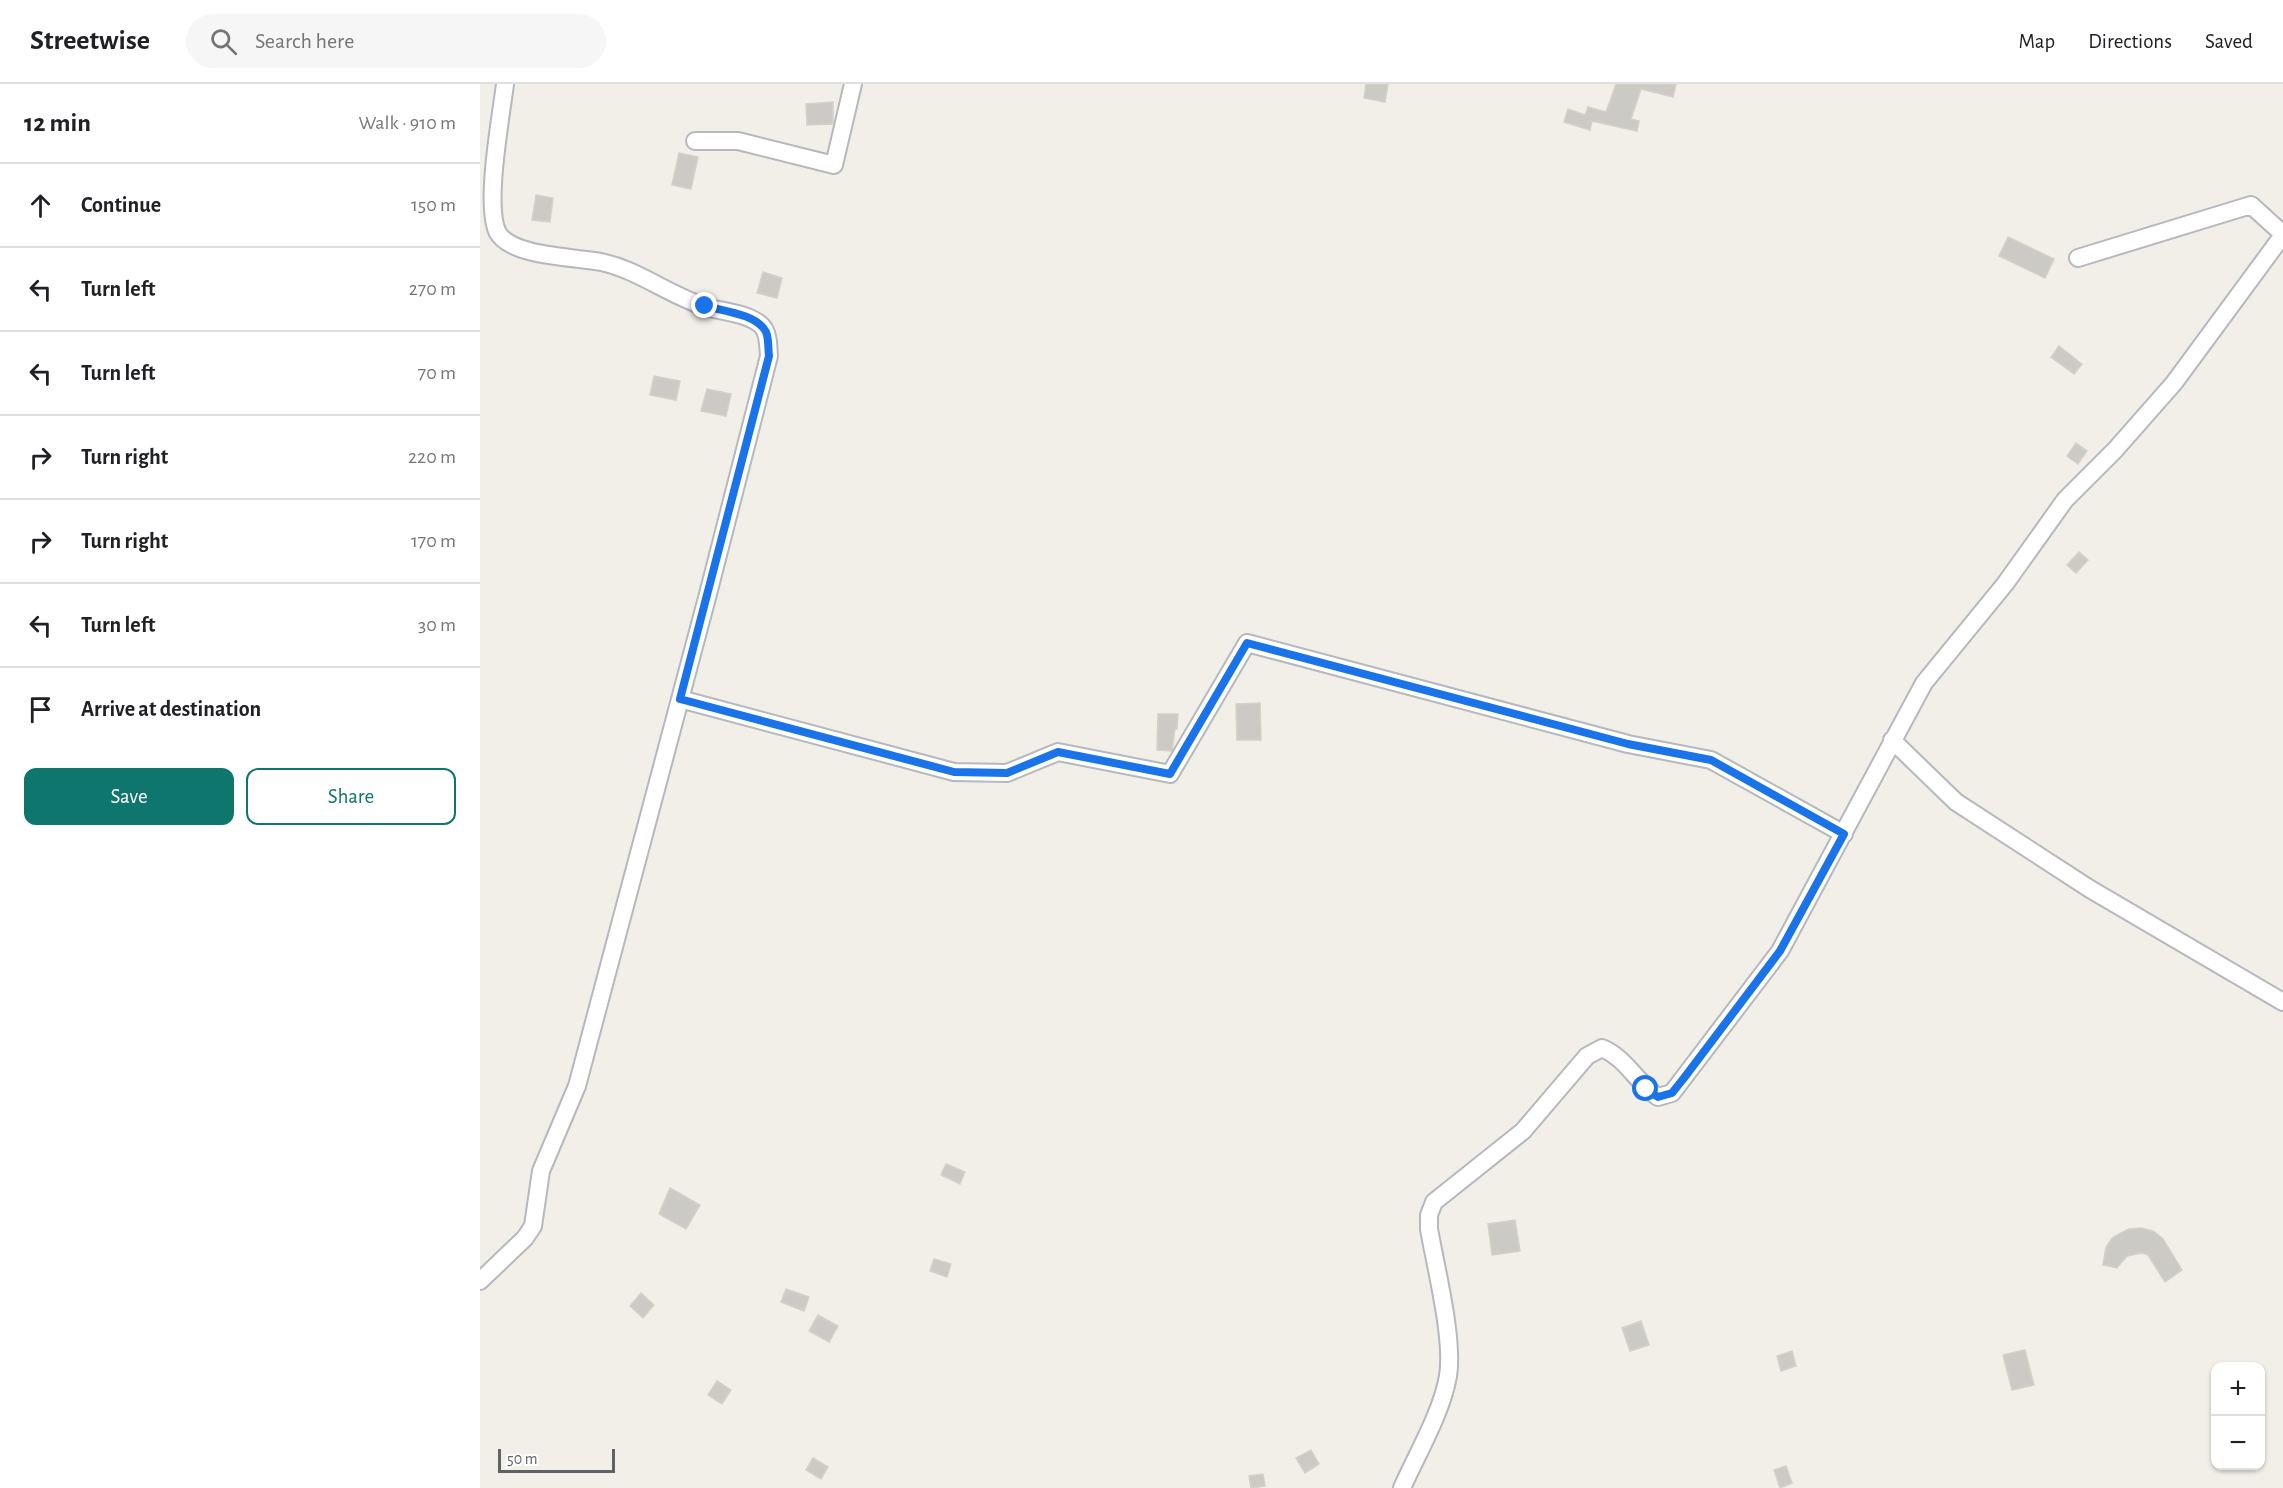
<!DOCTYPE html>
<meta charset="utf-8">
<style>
:root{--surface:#fff;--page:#f6f6f6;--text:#202124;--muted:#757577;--line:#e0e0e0;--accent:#0f766e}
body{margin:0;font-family:"Alegreya Sans",sans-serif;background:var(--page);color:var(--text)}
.controls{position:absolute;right:18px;bottom:18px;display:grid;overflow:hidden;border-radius:12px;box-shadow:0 2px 4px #0004}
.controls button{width:54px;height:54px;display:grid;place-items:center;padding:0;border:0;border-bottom:2px solid var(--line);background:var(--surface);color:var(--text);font:30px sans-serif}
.scale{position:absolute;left:18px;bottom:15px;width:117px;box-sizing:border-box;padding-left:6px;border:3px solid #5f6368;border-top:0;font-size:16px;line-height:21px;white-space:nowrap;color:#5f6368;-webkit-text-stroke:4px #fff;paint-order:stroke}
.stop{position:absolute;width:18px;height:18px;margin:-14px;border:4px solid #1a73e8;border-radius:50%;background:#fff}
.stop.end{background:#1a73e8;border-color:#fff;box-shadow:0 2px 6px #0008}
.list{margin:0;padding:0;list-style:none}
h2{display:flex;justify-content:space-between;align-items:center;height:78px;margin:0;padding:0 24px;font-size:26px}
h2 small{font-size:20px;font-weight:400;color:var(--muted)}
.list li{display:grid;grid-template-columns:39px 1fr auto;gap:18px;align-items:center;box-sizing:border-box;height:84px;padding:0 24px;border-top:2px solid var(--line)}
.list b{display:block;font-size:22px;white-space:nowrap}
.list em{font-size:20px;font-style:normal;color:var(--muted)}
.actions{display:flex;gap:12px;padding:18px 24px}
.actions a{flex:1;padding:14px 0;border:2px solid var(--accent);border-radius:12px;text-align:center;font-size:21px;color:var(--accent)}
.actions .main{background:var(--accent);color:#fff}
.icon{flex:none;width:33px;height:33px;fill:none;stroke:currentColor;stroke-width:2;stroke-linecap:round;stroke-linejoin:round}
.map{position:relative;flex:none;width:1803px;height:1404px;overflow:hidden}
header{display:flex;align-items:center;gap:36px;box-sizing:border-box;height:84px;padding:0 30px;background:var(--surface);border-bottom:2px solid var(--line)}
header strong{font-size:28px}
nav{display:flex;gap:33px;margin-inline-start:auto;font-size:21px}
.search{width:420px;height:54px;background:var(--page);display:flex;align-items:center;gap:15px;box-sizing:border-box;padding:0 21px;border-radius:33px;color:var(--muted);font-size:22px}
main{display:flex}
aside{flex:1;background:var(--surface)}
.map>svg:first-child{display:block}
.building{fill:#cccac5;stroke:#d6d1c6;stroke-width:1.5}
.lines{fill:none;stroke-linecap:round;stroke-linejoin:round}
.minor-casing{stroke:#b5b8bc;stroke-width:20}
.minor{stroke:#fff;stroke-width:16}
.route{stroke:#1a73e8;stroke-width:8}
</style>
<header>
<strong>Streetwise</strong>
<div class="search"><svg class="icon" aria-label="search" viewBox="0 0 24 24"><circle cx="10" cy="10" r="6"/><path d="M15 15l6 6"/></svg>Search here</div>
<nav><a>Map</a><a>Directions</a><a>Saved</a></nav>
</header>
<main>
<aside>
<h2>12 min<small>Walk · 910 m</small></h2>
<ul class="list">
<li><svg class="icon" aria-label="ahead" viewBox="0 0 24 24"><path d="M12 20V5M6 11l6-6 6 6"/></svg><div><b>Continue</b></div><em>150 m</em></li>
<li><svg class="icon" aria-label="left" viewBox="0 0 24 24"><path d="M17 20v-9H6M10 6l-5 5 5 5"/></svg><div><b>Turn left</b></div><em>270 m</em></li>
<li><svg class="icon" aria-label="left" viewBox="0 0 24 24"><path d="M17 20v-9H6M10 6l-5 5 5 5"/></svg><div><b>Turn left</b></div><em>70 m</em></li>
<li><svg class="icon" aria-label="right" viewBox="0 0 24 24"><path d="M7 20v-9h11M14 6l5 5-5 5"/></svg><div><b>Turn right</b></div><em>220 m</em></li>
<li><svg class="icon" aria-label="right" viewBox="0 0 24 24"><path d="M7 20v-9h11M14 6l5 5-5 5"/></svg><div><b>Turn right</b></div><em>170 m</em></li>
<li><svg class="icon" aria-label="left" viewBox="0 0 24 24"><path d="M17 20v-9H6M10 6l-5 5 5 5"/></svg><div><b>Turn left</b></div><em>30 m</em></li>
<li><svg class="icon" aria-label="arrive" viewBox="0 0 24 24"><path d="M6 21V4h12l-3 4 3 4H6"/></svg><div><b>Arrive at destination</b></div></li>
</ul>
<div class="actions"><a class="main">Save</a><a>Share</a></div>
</aside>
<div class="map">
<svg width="1803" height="1404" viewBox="0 0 1803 1404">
<rect width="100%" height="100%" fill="#f1efe8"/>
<path class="building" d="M886,0H908L905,18L884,14Z
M1136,0H1196L1193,13L1161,5L1151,35L1159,37L1157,47L1112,37L1110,46L1084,38L1088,25L1105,31L1108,23L1126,28Z
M353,18V40L327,41L326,20Z
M199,69L218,73L211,105L192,101Z
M56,111L73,114L70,138L52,136Z
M1528,153L1574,175L1565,194L1519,172Z
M283,188L302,194L297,214L277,209Z
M1579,262L1602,280L1594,290L1571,273Z
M174,292L200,297L196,316L170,311Z
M227,305L251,310L246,332L221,327Z
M1596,359L1607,367L1598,380L1587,372Z
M1599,468L1608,476L1596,489L1587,481Z
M780,619L781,656H757L756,620Z
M678,630H698L697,645H695L692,667L677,666Z
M466,1080L485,1088L480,1100L461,1091Z
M190,1104L220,1121L206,1145L179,1130Z
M1035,1136L1040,1167L1012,1171L1008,1140Z
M1661,1144L1673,1147L1683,1155L1702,1186L1685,1198L1668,1171L1662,1169L1647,1172L1637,1184L1623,1181L1626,1163L1633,1153L1649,1145Z
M454,1175L471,1180L467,1193L450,1187Z
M306,1205L329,1213L324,1227L301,1218Z
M161,1209L174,1221L163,1234L150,1222Z
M338,1231L358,1242L349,1258L329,1247Z
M1161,1237L1169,1261L1150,1267L1142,1244Z
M1545,1266L1554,1301L1532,1306L1523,1271Z
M1312,1267L1316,1282L1301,1287L1297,1272Z
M237,1297L251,1306L242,1320L228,1311Z
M831,1366L839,1380L825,1389L816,1374Z
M333,1374L348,1383L341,1395L326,1386Z
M1306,1382L1312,1399L1300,1404L1294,1386Z
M783,1390L785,1402L771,1404L769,1392Z"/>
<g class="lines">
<g class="minor-casing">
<path id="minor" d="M215,57H258L354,81L373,0
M1598,174L1771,121L1803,150
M200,615L474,688L527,689L578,668L690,690L767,559L1148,660L1231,676L1364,750
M1412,656L1476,718L1610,805L1803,918
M0,1197L45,1154L53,1142L61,1087L97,1002L228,510L289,272C288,262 289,250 282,242C269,229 243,228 226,223C191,212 156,185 121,178C96,173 32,173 18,149C4,123 21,33 25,0
M922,1404C937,1370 962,1328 968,1292C974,1255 956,1185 949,1145V1131L954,1118L1043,1047L1107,972L1122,964C1146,974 1157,999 1178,1013L1192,1009L1300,867L1444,599L1525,500L1585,416L1635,366L1694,299L1803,151"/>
</g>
<use href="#minor" class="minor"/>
</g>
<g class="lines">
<path class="route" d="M225,222C243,227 277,230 286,248C289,255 288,265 289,272L200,615L474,688L527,689L578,668L690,690L767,559L1148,660L1231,676L1364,750L1300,867L1204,994L1192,1009L1178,1013L1166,1005"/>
</g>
</svg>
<div class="controls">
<button>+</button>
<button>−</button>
</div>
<div class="scale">50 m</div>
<div class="stop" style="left:1166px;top:1005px"></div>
<div class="stop end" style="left:225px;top:222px"></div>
</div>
</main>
